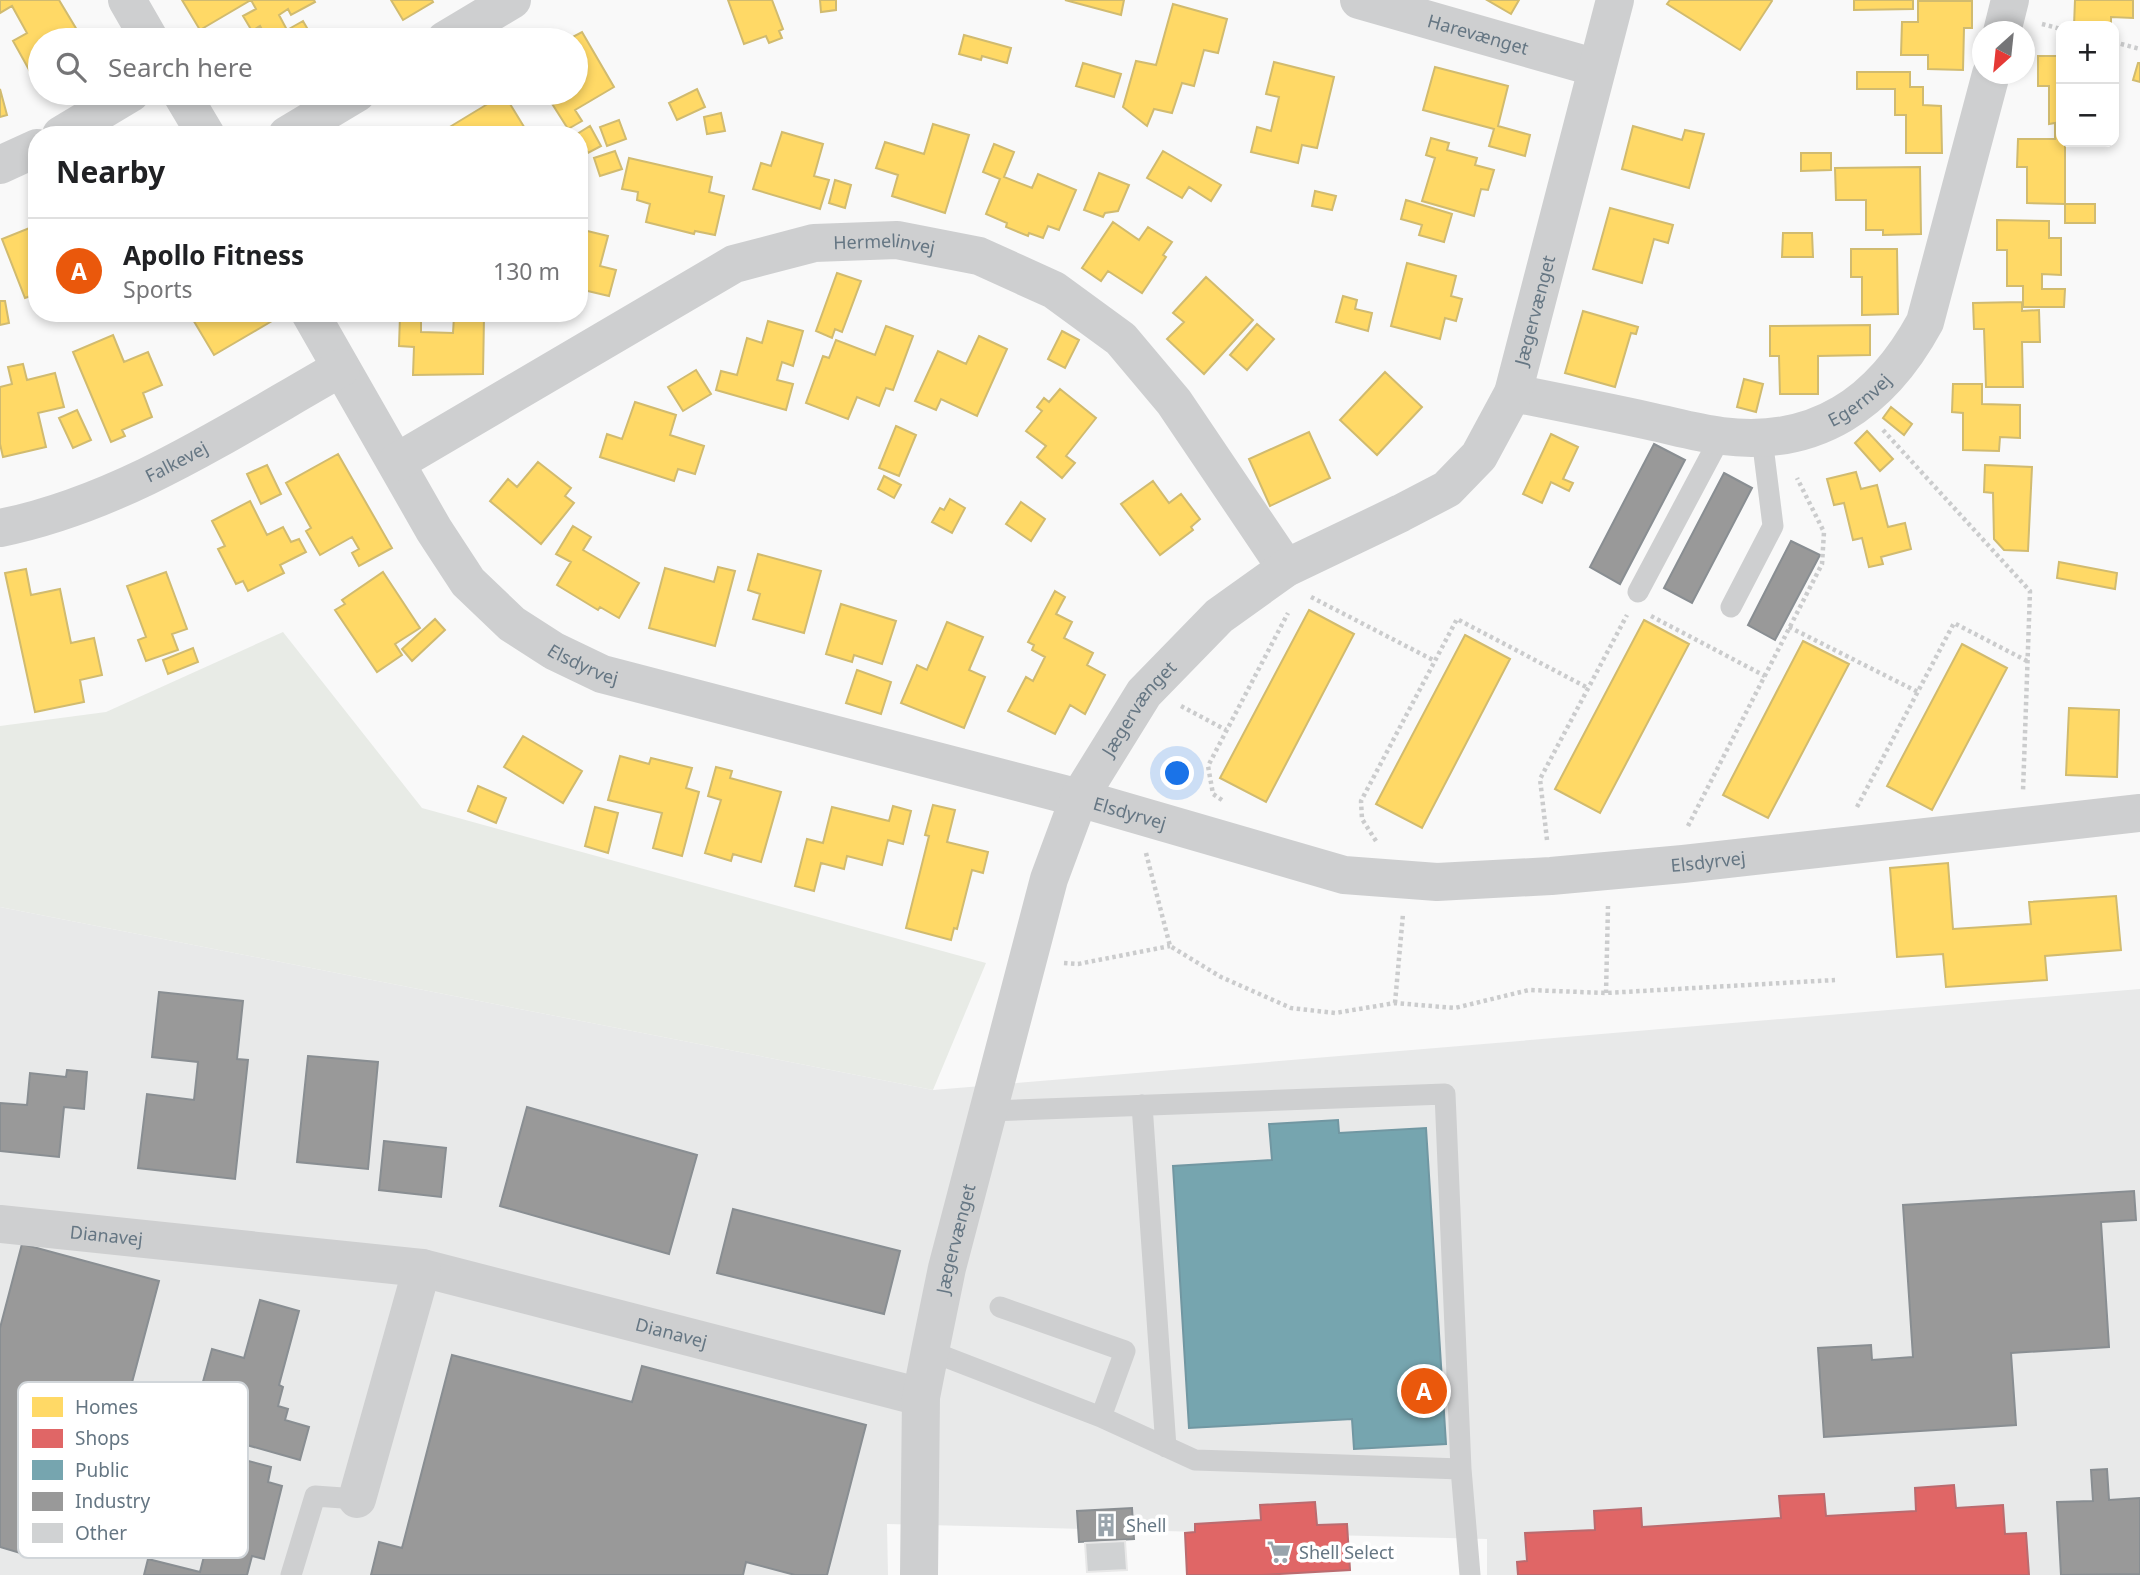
<!DOCTYPE html>
<meta charset="utf-8">
<style>
:root{--surface:#fff;--page:#f6f6f6;--text:#202124;--muted:#757577;--line:#e0e0e0;--accent:#ea580c}
body{margin:0;font-family:"Noto Sans",sans-serif;background:var(--page);color:var(--text)}
.controls{position:absolute;right:21px;top:21px;display:grid;overflow:hidden;border-radius:14px;box-shadow:0 4px 10px #0003}
.controls button{width:63px;height:63px;display:grid;place-items:center;padding:0;border:0;border-bottom:2px solid var(--line);background:var(--surface);color:var(--text);font:35px sans-serif}
.compass{position:absolute;left:1972px;top:21px;width:63px;height:63px;border-radius:50%;background:var(--surface);box-shadow:0 4px 10px #0003;rotate:207deg}
.you{position:absolute;left:1178px;top:774px;width:24px;height:24px;margin:-18px;border:5px solid #fff;border-radius:50%;background:#1a73e8;box-shadow:0 0 0 10px #1a73e833}
.badge{display:grid;place-items:center;width:46px;height:46px;border-radius:50%;background:var(--accent);color:#fff;font-size:23px;font-weight:700}
.pin{position:absolute;translate:-50% -50%;border:4px solid #fff;box-shadow:0 2px 7px #0006}
.list{margin:0;padding:0;list-style:none}
h2{display:flex;justify-content:space-between;align-items:center;height:91px;margin:0;padding:0 28px;font-size:30px}
h2 small{font-size:23px;font-weight:400;color:var(--muted)}
.list li{display:grid;grid-template-columns:46px 1fr auto;gap:21px;align-items:center;box-sizing:border-box;height:105px;padding:0 28px;border-top:2px solid var(--line)}
.list b{display:block;font-size:26px;white-space:nowrap}
.list p{margin:0;font-size:23px;white-space:nowrap;color:var(--muted)}
.list em{font-size:23px;font-style:normal;color:var(--muted)}
.icon{flex:none;width:38px;height:38px;fill:none;stroke:currentColor;stroke-width:2;stroke-linecap:round;stroke-linejoin:round}
.map{position:relative;flex:none;width:2140px;height:1575px;overflow:hidden}
.search{position:absolute;background:var(--surface);box-shadow:0 4px 10px #0003;left:28px;top:28px;width:560px;height:77px;display:flex;align-items:center;gap:18px;box-sizing:border-box;padding:0 24px;border-radius:38px;color:var(--muted);font-size:26px}
.panel{position:absolute;background:var(--surface);box-shadow:0 4px 10px #0003;left:28px;top:126px;width:560px;height:196px;border-radius:28px}
.map>svg:first-child{display:block}
.built{fill:#e8e9e9}
.green{fill:#e8ebe6}
.homes{fill:#ffd966;stroke:#d1bb6f;stroke-width:2}
.shops{fill:#e06666;stroke:#bb6b6f;stroke-width:2}
.public{fill:#76a5af;stroke:#7197a2;stroke-width:2}
.industry{fill:#999;stroke:#898e92;stroke-width:2}
.building{fill:#d0d2d3;stroke:#e8e8e8;stroke-width:2}
.lines{fill:none;stroke-linecap:round;stroke-linejoin:round}
.path{stroke:#cbcccd;stroke-width:4.5;stroke-dasharray:3.5 3.5;stroke-linecap:butt}
.service{stroke:#cecfd0;stroke-width:21}
.minor{stroke:#cecfd0;stroke-width:38}
.labels{text-anchor:middle;dominant-baseline:central;stroke-width:7;stroke-linejoin:round;paint-order:stroke}
.street-label{font-size:18px;fill:#657683;stroke:#fff}
.poi-label{font-size:18px;fill:#657683;stroke:#fff;text-anchor:start}
.key{fill:#fff;stroke:#d1d6da;stroke-width:2}
.key-label{font-size:19px;fill:#657683}
</style>
<div class="map">
<svg width="2140" height="1575" viewBox="0 0 2140 1575">
<rect width="100%" height="100%" fill="#f9f9f9"/>
<path class="built" d="M0,907L933,1090L2140,989V1575H1487V1539L887,1524L888,1575H0Z"/>
<path class="green" d="M283,632L422,808L986,963L933,1090L0,907V726L106,712Z"/>
<path class="homes" d="M0,0H59L77,30L62,39L63,40H40V82L37,84L13,41L27,33L12,6L0,13Z
M182,0H314L315,2L291,15L288,9L279,15L287,30L303,21L314,40H257L265,35L260,26L252,31L243,16L256,9L251,0L200,30Z
M391,0H432L433,2L403,20Z
M728,0H772L783,29L779,31L782,38L769,43L766,36L744,44Z
M820,0H836V10L821,12Z
M1065,0H1124L1121,15Z
M1487,0H1519L1511,14Z
M1670,0H1771L1772,1L1740,50L1667,4Z
M1854,0H1913V9L1854,10Z
M2075,0H2133V18L2111,17V26H2074Z
M1918,1H1972V28H1964L1963,70L1928,69V55H1901L1902,22H1918Z
M1173,4L1227,19L1218,53L1204,50L1194,86L1182,83L1172,113L1154,109L1147,126L1123,107L1136,61L1156,65Z
M582,32L614,87L575,110L582,121L568,129L551,102L562,96L560,93H576V40H567Z
M964,35L1011,48L1007,63L982,56L981,60L959,54Z
M2038,56H2061V142H2065V204L2027,203V167H2017L2018,139H2055V123L2049,124V86H2038Z
M1274,62L1334,77L1317,148L1302,145L1298,163L1251,152L1257,127L1271,131L1279,97L1266,94Z
M1083,63L1121,74L1114,97L1076,86Z
M2138,63H2140V82L2133,80Z
M1435,67L1508,86L1498,126L1530,135L1525,156L1489,146L1494,129L1423,110Z
M1857,72H1910V87H1923V105L1941,106L1942,153H1906V115H1895V89H1857Z
M0,89L7,115L0,117Z
M697,89L705,107L677,120L669,103Z
M504,94L529,135H452L448,128Z
M721,113L725,131L707,134L704,117Z
M619,120L626,139L607,146L600,127Z
M933,124L969,135L945,213L892,196L898,175L876,168L885,142L924,154Z
M590,126L601,146L588,153L577,134Z
M1633,126L1682,140L1685,130L1704,134L1689,188L1622,169Z
M782,132L823,144L814,176L829,180L820,209L753,189L761,163L771,166Z
M1431,138L1449,143L1447,150L1477,158L1475,165L1494,170L1488,190L1481,189L1474,216L1422,201L1435,158L1426,155Z
M994,144L1014,152L1004,177L1032,188L1038,174L1076,190L1059,230L1048,226L1043,238L1029,233L1028,236L1006,227L1007,223L986,214L1000,179L983,172Z
M615,151L622,169L600,176L594,158Z
M1163,151L1221,185L1211,201L1189,187L1182,198L1147,178Z
M1801,153H1831V170L1801,171Z
M629,158L712,177L709,192L724,196L715,235L695,231L694,234L646,222L650,204L637,200L638,192L622,189Z
M1920,167L1921,234L1883,235V230H1866V200H1836L1835,168Z
M1099,173L1129,185L1118,211L1105,213L1103,217L1084,210Z
M835,180L851,185L845,208L829,203Z
M1315,191L1336,196L1332,210L1312,206Z
M1406,200L1452,214L1444,242L1419,235L1422,225L1401,219Z
M2065,204H2095V223H2065Z
M1610,208L1673,225L1668,243L1654,239L1642,283L1593,269Z
M1997,220L2049,221V238H2061V275L2042,274V289H2065L2064,307H2023V286H2007V250H1997Z
M1113,222L1139,240L1148,227L1172,242L1163,255L1166,257L1142,293L1108,271L1101,281L1082,268Z
M37,225V294L25,298L2,239Z
M579,229L608,236L600,266L616,270L609,296L579,289Z
M1783,233H1812L1813,257H1782Z
M1851,249H1897L1898,314L1862,315V277H1851Z
M1407,263L1456,276L1451,296L1462,299L1456,321L1445,318L1440,339L1391,326Z
M837,273L861,281L842,332L835,329L832,338L816,331Z
M1206,277L1253,320L1204,374L1167,339L1184,322L1173,313Z
M1343,296L1357,300L1355,309L1372,313L1368,331L1336,322Z
M0,301H5L9,323L0,325Z
M2022,302V311L2039,310L2040,342H2022L2023,387H1986L1984,329H1974L1973,303Z
M1583,311L1638,327L1636,334L1631,333L1615,387L1565,373Z
M189,313H267L272,321L214,355Z
M473,313L484,317L483,374L413,375L414,347L399,346L400,316L421,317V332L453,333L454,316Z
M768,321L803,331L793,366L782,362L777,380L793,384L786,410L716,390L721,371L737,375L747,338L762,343Z
M1257,324L1274,339L1247,370L1230,355Z
M1870,325V355L1818,356V394H1780L1779,356H1770V326Z
M886,326L913,336L893,390L886,388L879,406L857,397L848,419L806,403L823,356L829,358L836,340L875,355Z
M1062,331L1079,340L1065,368L1048,359Z
M113,335L124,362L148,352L162,385L143,393L152,417L122,430L125,436L111,442L73,352Z
M979,336L1007,349L977,416L941,399L936,410L915,401L938,351L966,364Z
M23,364L27,380L55,373L64,407L38,413L46,447L3,457L0,444V387L12,384L8,367Z
M696,370L711,394L683,411L668,387Z
M1385,372L1422,407L1377,455L1340,420Z
M1744,379L1763,384L1756,412L1737,407Z
M1953,384H1982V404L2020,405V438L2000,437L1999,451L1963,450V413L1952,412Z
M1060,389L1096,418L1066,456L1075,463L1062,478L1037,457L1046,446L1026,431L1042,411L1037,407L1044,398L1049,402Z
M635,402L676,415L670,435L704,446L695,474L678,469L674,481L600,457L607,434L622,439Z
M1891,407L1912,424L1904,435L1883,418Z
M77,410L91,440L73,448L59,418Z
M896,426L916,435L899,476L879,468Z
M1867,431L1893,459L1880,471L1855,443Z
M1309,432L1330,478L1270,506L1249,459Z
M1551,434L1578,447L1563,479L1573,483L1569,491L1551,482L1542,503L1523,494Z
M338,454L392,548L359,566L352,553L359,549L352,537L320,555L306,531L311,528L286,483Z
M538,462L571,488L565,496L574,503L541,544L490,501L508,479L517,487Z
M267,465L281,494L261,504L247,474Z
M1985,465L2032,467L2028,551L2004,550L1994,539L1993,493L1984,492Z
M1856,472L1861,489L1877,485L1888,527L1905,523L1911,549L1881,557L1883,564L1869,567L1862,538L1853,540L1844,503L1834,505L1827,479Z
M884,476L901,485L894,498L878,489Z
M1153,481L1169,503L1181,494L1200,519L1191,527L1193,530L1160,555L1121,504Z
M950,499L965,508L952,533L932,522L940,508L944,510Z
M250,501L267,535L283,527L291,542L299,539L306,552L280,565L284,573L248,591L243,581L236,584L218,549L225,546L212,521Z
M1021,502L1045,519L1031,541L1006,524Z
M573,526L591,537L583,550L639,583L619,618L600,607L598,610L557,585L571,562L556,554Z
M758,554L821,571L804,633L753,619L760,594L748,590Z
M2059,562L2117,573L2115,589L2057,578Z
M718,567L735,571L715,646L649,628L665,568L714,582Z
M26,569L31,595L60,589L71,643L94,638L102,675L80,680L84,702L35,712L5,573Z
M166,572L187,629L172,634L178,650L146,661L138,640L146,637L127,586Z
M383,572L420,628L395,644L402,655L377,672L335,610L345,604L342,600Z
M1055,591L1065,597L1056,614L1072,622L1064,638L1093,653L1087,665L1105,675L1085,714L1070,705L1055,734L1008,711L1026,677L1033,681L1045,657L1032,650L1034,645L1028,642Z
M841,604L896,621L882,664L854,655L852,662L826,654Z
M1309,610L1354,634L1266,802L1220,778Z
M435,619L445,630L412,661L402,649Z
M1644,620L1689,644L1600,813L1555,789Z
M947,622L983,637L969,670L985,677L964,728L901,703L917,665L927,670Z
M1465,635L1510,659L1422,828L1376,804Z
M1803,641L1849,664L1768,818L1723,795Z
M1962,644L2007,668L1932,810L1887,786Z
M193,648L198,662L168,674L163,660Z
M857,670L891,682L881,714L846,703Z
M2069,708L2119,710L2117,777L2066,775Z
M523,736L582,771L563,803L504,767Z
M620,756L649,764L651,758L692,768L686,788L699,792L682,856L653,848L662,813L608,800Z
M716,767L732,771L730,778L781,792L761,862L733,854L731,861L705,853L721,800L708,796Z
M478,786L506,798L496,823L468,811Z
M933,805L955,810L947,842L988,852L983,873L972,870L957,929L954,928L951,940L906,928L929,836L925,835Z
M893,806L911,811L903,844L888,840L882,865L847,856L844,869L821,863L814,891L795,886L807,839L823,843L832,807L889,821Z
M595,807L618,813L608,853L585,846Z
M1948,863L1953,929L2031,924L2029,902L2116,896L2121,950L2045,956L2047,980L1946,987L1943,954L1897,957L1890,868Z"/>
<path class="shops" d="M1954,1485L1956,1508L2003,1505L2005,1534L2026,1533L2029,1575H1518L1517,1562L1527,1561L1525,1533L1595,1530L1594,1511L1641,1508L1642,1527L1781,1518L1779,1496L1824,1494L1826,1516L1916,1511L1915,1488Z
M1315,1502L1317,1525L1347,1524L1350,1570L1262,1575H1187L1185,1533L1195,1532V1524L1261,1520L1260,1505Z"/>
<path class="public" d="M1338,1120L1339,1133L1426,1128L1446,1444L1354,1449L1352,1419L1189,1428L1173,1166L1272,1160L1269,1124Z"/>
<path class="industry" d="M1654,444L1685,460L1620,584L1590,567Z
M1724,473L1752,488L1692,603L1664,588Z
M1791,541L1820,555L1775,640L1748,625Z
M159,992L243,1001L237,1059L248,1060L235,1179L138,1168L147,1094L194,1100L198,1062L152,1057Z
M308,1056L378,1062L368,1169L297,1162Z
M67,1070L87,1072L84,1109L64,1107L59,1157L0,1151V1103L27,1105L30,1073L66,1077Z
M527,1107L697,1155L669,1254L500,1206Z
M384,1141L446,1148L441,1197L379,1190Z
M2134,1191L2136,1220L2101,1222L2109,1347L2011,1353L2016,1425L1824,1437L1818,1348L1871,1345L1872,1360L1913,1357L1903,1205Z
M733,1209L900,1251L884,1314L717,1273Z
M22,1244L159,1281L88,1548L67,1542L63,1556L29,1547L27,1555L0,1547V1328Z
M260,1300L299,1311L279,1385L283,1387L278,1406L288,1409L285,1420L309,1427L300,1460L190,1429L212,1349L244,1358Z
M452,1355L632,1402L642,1366L866,1425L827,1575H795L746,1562L743,1575H371L379,1542L402,1548Z
M170,1458L237,1474L241,1459L271,1467L268,1482L282,1486L264,1559L252,1556L247,1575H144L148,1559L200,1572L218,1501L162,1487Z
M2107,1469L2109,1500L2140,1498V1574L2061,1575L2057,1502L2093,1501L2091,1470Z
M1132,1508L1134,1539L1079,1542L1077,1511Z"/>
<path class="building" d="M1125,1541L1127,1570L1087,1572L1085,1543Z"/>
<g class="lines">
<path class="path" d="M2042,24L2061,29
M2114,42L2140,49
M1883,430L2030,591L2023,791
M1311,597L1435,661
M1651,616L1765,676
M1789,627L1918,692
M1181,706L1226,730
M1222,800L1213,794L1208,766L1288,613
M1857,807L1954,623L2027,661
M1688,826L1822,564L1824,532L1797,478
M1547,840L1540,779L1627,615
M1376,841L1362,819L1361,801L1457,619L1588,688
M1146,853L1170,946L1221,977L1291,1008L1335,1013L1395,1003L1455,1008L1529,990L1606,993L1835,980
M1064,963L1078,964L1170,946
M1606,993L1608,906
M1395,1003L1403,914"/>
<path class="service" d="M1638,592L1721,436
M1731,607L1773,526L1762,438
M1142,1105L1166,1447
M1000,1307L1125,1351L1101,1417
M930,1351L1101,1417L1195,1460L1461,1469L1445,1094L988,1111
M1461,1469L1470,1575
M291,1575L315,1496L357,1499"/>
<g class="minor">
<path d="M127,0L150,40"/>
<path id="s1" d="M1359,0L1597,68"/>
<path d="M2002,32L2010,0"/>
<path d="M445,40L512,0"/>
<path d="M181,93L206,135"/>
<path d="M61,135L131,93"/>
<path d="M287,135L357,93"/>
<path d="M0,165L37,148"/>
<path id="s2" d="M310,313L434,530L468,582L512,624L554,651L602,674L1079,798L1344,875L1437,882L1551,876L1683,864L2140,813"/>
<path id="s3" d="M1513,393C1558,402 1603,411 1649,421C1673,426 1697,433 1722,436C1816,448 1881,403 1925,322L1991,74"/>
<path id="s4" d="M397,462L734,264L814,243L897,240L979,256L1054,290L1121,339L1174,402L1286,568"/>
<path id="s5" d="M0,528C124,503 233,429 341,368"/>
<path id="s6" d="M0,1224L422,1268L921,1397"/>
<path d="M357,1499L422,1268"/>
<path id="s7" d="M919,1575L921,1397L930,1351L947,1268L1049,879L1079,798L1144,693L1219,616L1286,568L1401,513L1447,489L1479,456L1513,393L1615,0"/>
</g>
</g>
<defs>
<g id="building-bare" transform="scale(1.89)"><path d="M-4-6H4V6H1V3H-1V6H-4ZM-2.5-4.3h1.7v1.8h-1.7ZM.8-4.3h1.7v1.8H.8ZM-2.5-1h1.7V.8h-1.7ZM.8-1h1.7V.8H.8Z" fill="#99a4ac" stroke="#fff" stroke-width="2.5" paint-order="stroke"/></g>
<g id="supermarket-bare" transform="scale(1.89)"><path d="M-6-5.5h2.5l.6 2H6L4.5 2H-2.5L-4.4-4H-6ZM-1.5 3.2a1.3 1.3 0 1 0 .1 0ZM3 3.2a1.3 1.3 0 1 0 .1 0Z" fill="#99a4ac" stroke="#fff" stroke-width="2.5" paint-order="stroke"/></g>
</defs>
<g fill-rule="evenodd">
<use href="#building-bare" x="1106" y="1525"/>
<use href="#supermarket-bare" x="1279" y="1552"/>
</g>
<g class="labels">
<g class="street-label">
<text stroke="none"><textPath href="#s1" startOffset="124">Harevænget</textPath></text>
<text stroke="none"><textPath href="#s4" startOffset="544">Hermelinvej</textPath></text>
<text stroke="none"><textPath href="#s7" startOffset="1494">Jægervænget</textPath></text>
<text stroke="none"><textPath href="#s3" startOffset="360">Egernvej</textPath></text>
<text stroke="none"><textPath href="#s5" startOffset="189">Falkevej</textPath></text>
<text stroke="none"><textPath href="#s2" startOffset="455">Elsdyrvej</textPath></text>
<text stroke="none"><textPath href="#s7" startOffset="906">Jægervænget</textPath></text>
<text stroke="none"><textPath href="#s2" startOffset="1022">Elsdyrvej</textPath></text>
<text stroke="none"><textPath href="#s2" startOffset="1610">Elsdyrvej</textPath></text>
<text stroke="none"><textPath href="#s6" startOffset="107">Dianavej</textPath></text>
<text stroke="none"><textPath href="#s7" startOffset="340">Jægervænget</textPath></text>
<text stroke="none"><textPath href="#s6" startOffset="682">Dianavej</textPath></text>
</g>
<g class="poi-label">
<text x="1126" y="1525">Shell</text>
<text x="1299" y="1552">Shell Select</text>
</g>
</g>
<rect x="18" y="1382" width="230" height="176" rx="10" class="key"/>
<rect x="32" y="1397" width="31" height="20" fill="#ffd966"/>
<rect x="32" y="1429" width="31" height="19" fill="#e06666"/>
<rect x="32" y="1460" width="31" height="20" fill="#76a5af"/>
<rect x="32" y="1492" width="31" height="19" fill="#999"/>
<rect x="32" y="1523" width="31" height="20" fill="#d0d2d3"/>
<g class="key-label">
<text x="75" y="1414">Homes</text>
<text x="75" y="1445">Shops</text>
<text x="75" y="1477">Public</text>
<text x="75" y="1508">Industry</text>
<text x="75" y="1540">Other</text>
</g>
</svg>
<div class="controls">
<button>+</button>
<button>−</button>
</div>
<svg class="compass" viewBox="-18 -18 36 36"><path d="M0-13l5 13h-10z" fill="#e53935"/><path d="M0 13l5-13h-10z" fill="#757577"/></svg>
<div class="you"></div>
<div class="pin badge" style="left:1424px;top:1391px">A</div>
<div class="search"><svg class="icon" aria-label="search" viewBox="0 0 24 24"><circle cx="10" cy="10" r="6"/><path d="M15 15l6 6"/></svg>Search here</div>
<section class="panel">
<h2>Nearby<small></small></h2>
<ul class="list">
<li><span class="badge">A</span><div><b>Apollo Fitness</b><p>Sports</p></div><em>130 m</em></li>
</ul>
</section>
</div>
